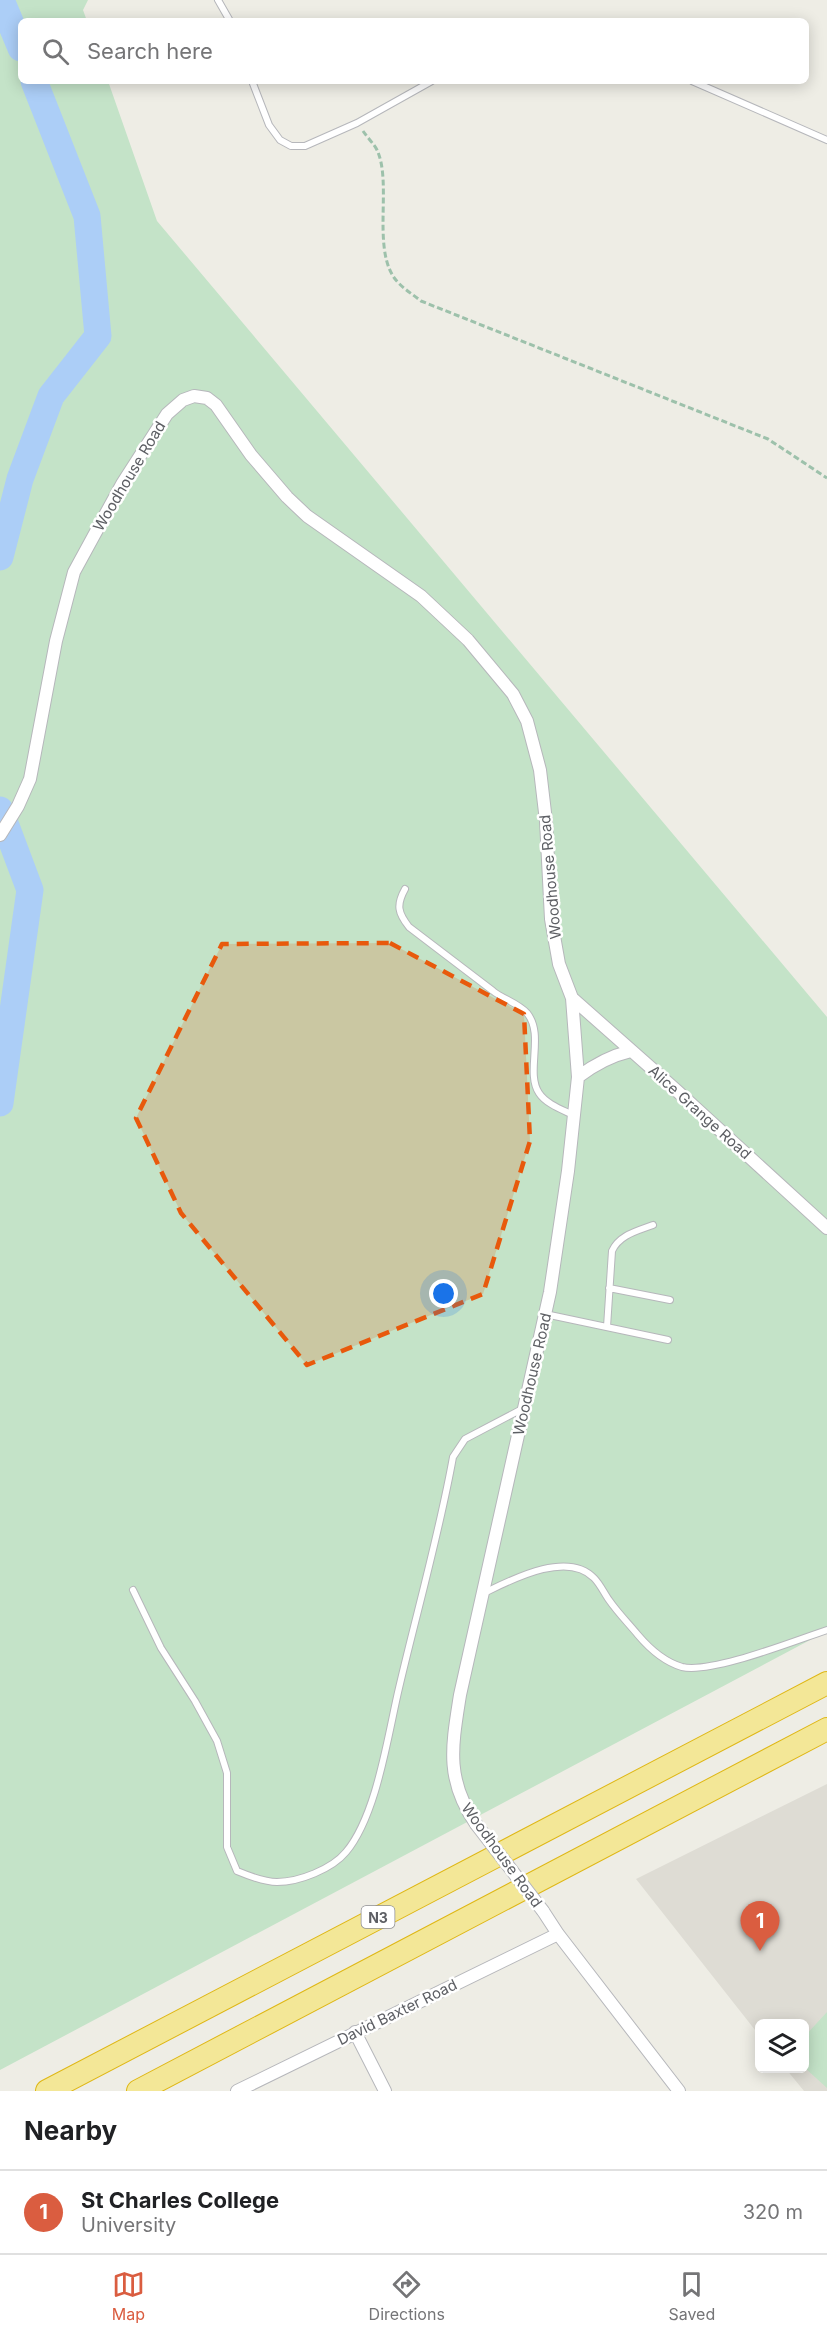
<!DOCTYPE html>
<style>
:root{--surface:#fff;--page:#f2f2f2;--text:#202124;--muted:#757577;--line:#e0e0e0;--accent:#da5d40}
body{margin:0;font-family:Inter,sans-serif;background:var(--page);color:var(--text)}
.controls{position:absolute;right:18px;bottom:18px;display:grid;overflow:hidden;border-radius:9px;box-shadow:0 3px 15px #0003}
.controls button{width:54px;height:54px;display:grid;place-items:center;padding:0;border:0;border-bottom:2px solid var(--line);background:var(--surface);color:var(--text);font:30px sans-serif}
.you{position:absolute;left:444px;top:1294px;width:21px;height:21px;margin:-15px;border:4px solid #fff;border-radius:50%;background:#1a73e8;box-shadow:0 0 0 9px #1a73e833}
.badge{display:grid;place-items:center;width:39px;height:39px;border-radius:50%;background:var(--accent);color:#fff;font-size:20px;font-weight:700}
.pin{position:absolute;translate:-50% -50px;filter:drop-shadow(0 2px 3px #0008)}
.pin::after{content:'';position:absolute;top:32px;width:21px;height:18px;background:inherit;clip-path:polygon(0 0,100% 0,50% 100%)}
.list{margin:0;padding:0;list-style:none}
h2{display:flex;justify-content:space-between;align-items:center;height:78px;margin:0;padding:0 24px;font-size:26px}
h2 small{font-size:20px;font-weight:400;color:var(--muted)}
.list li{display:grid;grid-template-columns:39px 1fr auto;gap:18px;align-items:center;box-sizing:border-box;height:84px;padding:0 24px;border-top:2px solid var(--line)}
.list b{display:block;font-size:22px;white-space:nowrap}
.list p{margin:0;font-size:20px;white-space:nowrap;color:var(--muted)}
.list em{font-size:20px;font-style:normal;color:var(--muted)}
.icon{flex:none;width:33px;height:33px;fill:none;stroke:currentColor;stroke-width:2;stroke-linecap:round;stroke-linejoin:round}
.map{position:relative;flex:none;width:827px;height:2091px;overflow:hidden}
.search{position:absolute;background:var(--surface);box-shadow:0 3px 15px #0003;left:18px;right:18px;top:18px;height:66px;display:flex;align-items:center;gap:15px;box-sizing:border-box;padding:0 21px;border-radius:9px;color:var(--muted);font-size:22px}
.sheet{height:162px;background:var(--surface)}
nav{display:flex;justify-content:space-around;align-items:center;box-sizing:border-box;height:84px;border-top:2px solid var(--line);background:var(--surface);font-size:16px;color:var(--muted)}
nav a{display:grid;justify-items:center;gap:3px}
nav .on{color:var(--accent)}
.map>svg:first-child{display:block}
.education{fill:#dedcd4}
.green{fill:#c4e3c8}
.lines{fill:none;stroke-linecap:round;stroke-linejoin:round}
.river{stroke:#accef7;stroke-width:27}
.lane-casing{stroke:#b6b7bb;stroke-width:8}
.street-casing{stroke:#b6b7bb;stroke-width:14}
.highway-casing{stroke:#dfb715;stroke-width:24}
.path{stroke:#9dc1ab;stroke-width:3;stroke-dasharray:6 3;stroke-linecap:butt}
.lane{stroke:#fff;stroke-width:6}
.street{stroke:#fff;stroke-width:12}
.highway{stroke:#f3e797;stroke-width:22}
.street-bridge-casing{stroke:#b6b7bb;stroke-width:14;stroke-linecap:butt}
.street-bridge{stroke:#fff;stroke-width:12}
.marked{fill:#e8590c;fill-opacity:0.2;stroke:#e8590c;stroke-width:4.5;stroke-dasharray:12 8;stroke-linejoin:round}
.labels{text-anchor:middle;dominant-baseline:central;stroke-width:5;stroke-linejoin:round;paint-order:stroke}
.shield{fill:#fff;stroke:#8e8f92;stroke-width:1.5}
.shield-label{font-size:14px;font-weight:bold;fill:#5d5f64}
.street-label{font-size:15px;fill:#5d5f64;stroke:#fff}
</style>
<div class="map">
<svg width="827" height="2091" viewBox="0 0 827 2091">
<rect width="100%" height="100%" fill="#eeede5"/>
<path class="education" d="M827,1784V2091H804L786,2069L804,2068V2024H760L759,2035L636,1879Z"/>
<path class="green" d="M0,0H88L83,10L87,21H21V81H108L157,221L827,1017V1631L0,2070Z
M827,2012V2088L805,2068L804,2037Z"/>
<g class="lines">
<path class="river" d="M1,0L21,48
M0,557L20,479L51,396L98,336L87,216L34,81
M0,810L30,890L0,1103"/>
<g class="lane-casing">
<path id="lane" d="M218,0L230,21
M252,81L269,125L280,140L291,146H305L357,123L432,81
M692,81L827,140
M405,889C396,905 398,913 409,927C437,948 465,970 493,991C503,999 518,1003 527,1013C545,1035 525,1072 539,1093C546,1104 563,1110 573,1115
M609,1288L670,1300
M545,1314L668,1340
M607,1327L612,1251C619,1235 637,1231 653,1225
M133,1590L161,1648L195,1701L217,1741L227,1773V1847L237,1871C249,1876 264,1882 277,1882C299,1882 332,1869 346,1852C377,1815 388,1734 399,1688C417,1611 439,1535 453,1457L465,1439L524,1408
M484,1593C511,1580 567,1550 594,1578C600,1584 604,1593 609,1600C618,1613 629,1624 638,1635C649,1648 665,1662 682,1667C712,1674 796,1640 827,1630"/>
</g>
<g class="street-casing">
<path id="street" d="M0,835L18,806L30,779L56,641L74,572L122,484L167,414L183,400L194,396L207,398L216,405L251,455L287,497L307,516L421,596L468,640L513,694L527,721L540,770L546,821L551,919L559,964L572,998L578,1077L568,1171L550,1292L460,1695C452,1746 445,1779 476,1824
M572,998L676,1090L827,1228
M578,1077C595,1064 610,1056 631,1051
M543,1911L558,1934L679,2091
M355,2032L385,2091
M237,2091L558,1934"/>
</g>
<g class="highway-casing">
<path id="highway" d="M47,2091L827,1683
M138,2091L827,1729"/>
</g>
<path class="path" d="M363,131C367,137 374,144 377,150C392,182 373,244 393,276C399,286 411,293 421,301L768,439L827,478"/>
<use href="#lane" class="lane"/>
<use href="#street" class="street"/>
<use href="#highway" class="highway"/>
<g class="street-bridge-casing">
<path id="street-bridge" d="M476,1824L543,1911"/>
</g>
<use href="#street-bridge" class="street-bridge"/>
</g>
<path class="marked" d="M390,943L524,1014L530,1141L483,1294L307,1365L181,1213L136,1118L222,944Z"/>
<g class="labels">
<rect class="shield" x="361.5" y="1906" width="33" height="22" rx="4.5"/>
<g class="shield-label">
<text x="378" y="1917">N3</text>
</g>
<g class="street-label">
<text transform="translate(129 476) rotate(-59)">Woodhouse Road</text>
<text transform="translate(550 877) rotate(-95)">Woodhouse Road</text>
<text transform="translate(700 1112) rotate(42)">Alice Grange Road</text>
<text transform="translate(532 1374) rotate(-77)">Woodhouse Road</text>
<text transform="translate(502 1855) rotate(54)">Woodhouse Road</text>
<text transform="translate(397 2012) rotate(-26)">David Baxter Road</text>
</g>
</g>
</svg>
<div class="controls">
<button><svg class="icon" aria-label="layers" viewBox="0 0 24 24"><path d="M12 4l9 5-9 5-9-5zM3 14l9 5 9-5"/></svg></button>
</div>
<div class="you"></div>
<div class="pin badge" style="left:760px;top:1951px">1</div>
<div class="search"><svg class="icon" aria-label="search" viewBox="0 0 24 24"><circle cx="10" cy="10" r="6"/><path d="M15 15l6 6"/></svg>Search here</div>
</div>
<section class="sheet">
<h2>Nearby<small></small></h2>
<ul class="list">
<li><span class="badge">1</span><div><b>St Charles College</b><p>University</p></div><em>320 m</em></li>
</ul>
</section>
<nav>
<a class="on"><svg class="icon" aria-label="map" viewBox="0 0 24 24"><path d="M3 6l6-2 6 2 6-2v14l-6 2-6-2-6 2zM9 4v14M15 6v14"/></svg>Map</a>
<a><svg class="icon" aria-label="directions" viewBox="0 0 24 24"><path d="M12 3l9 9-9 9-9-9zM9 14v-3h6M13 9l2 2-2 2"/></svg>Directions</a>
<a><svg class="icon" aria-label="saved" viewBox="0 0 24 24"><path d="M7 4h10v16l-5-4-5 4z"/></svg>Saved</a>
</nav>
